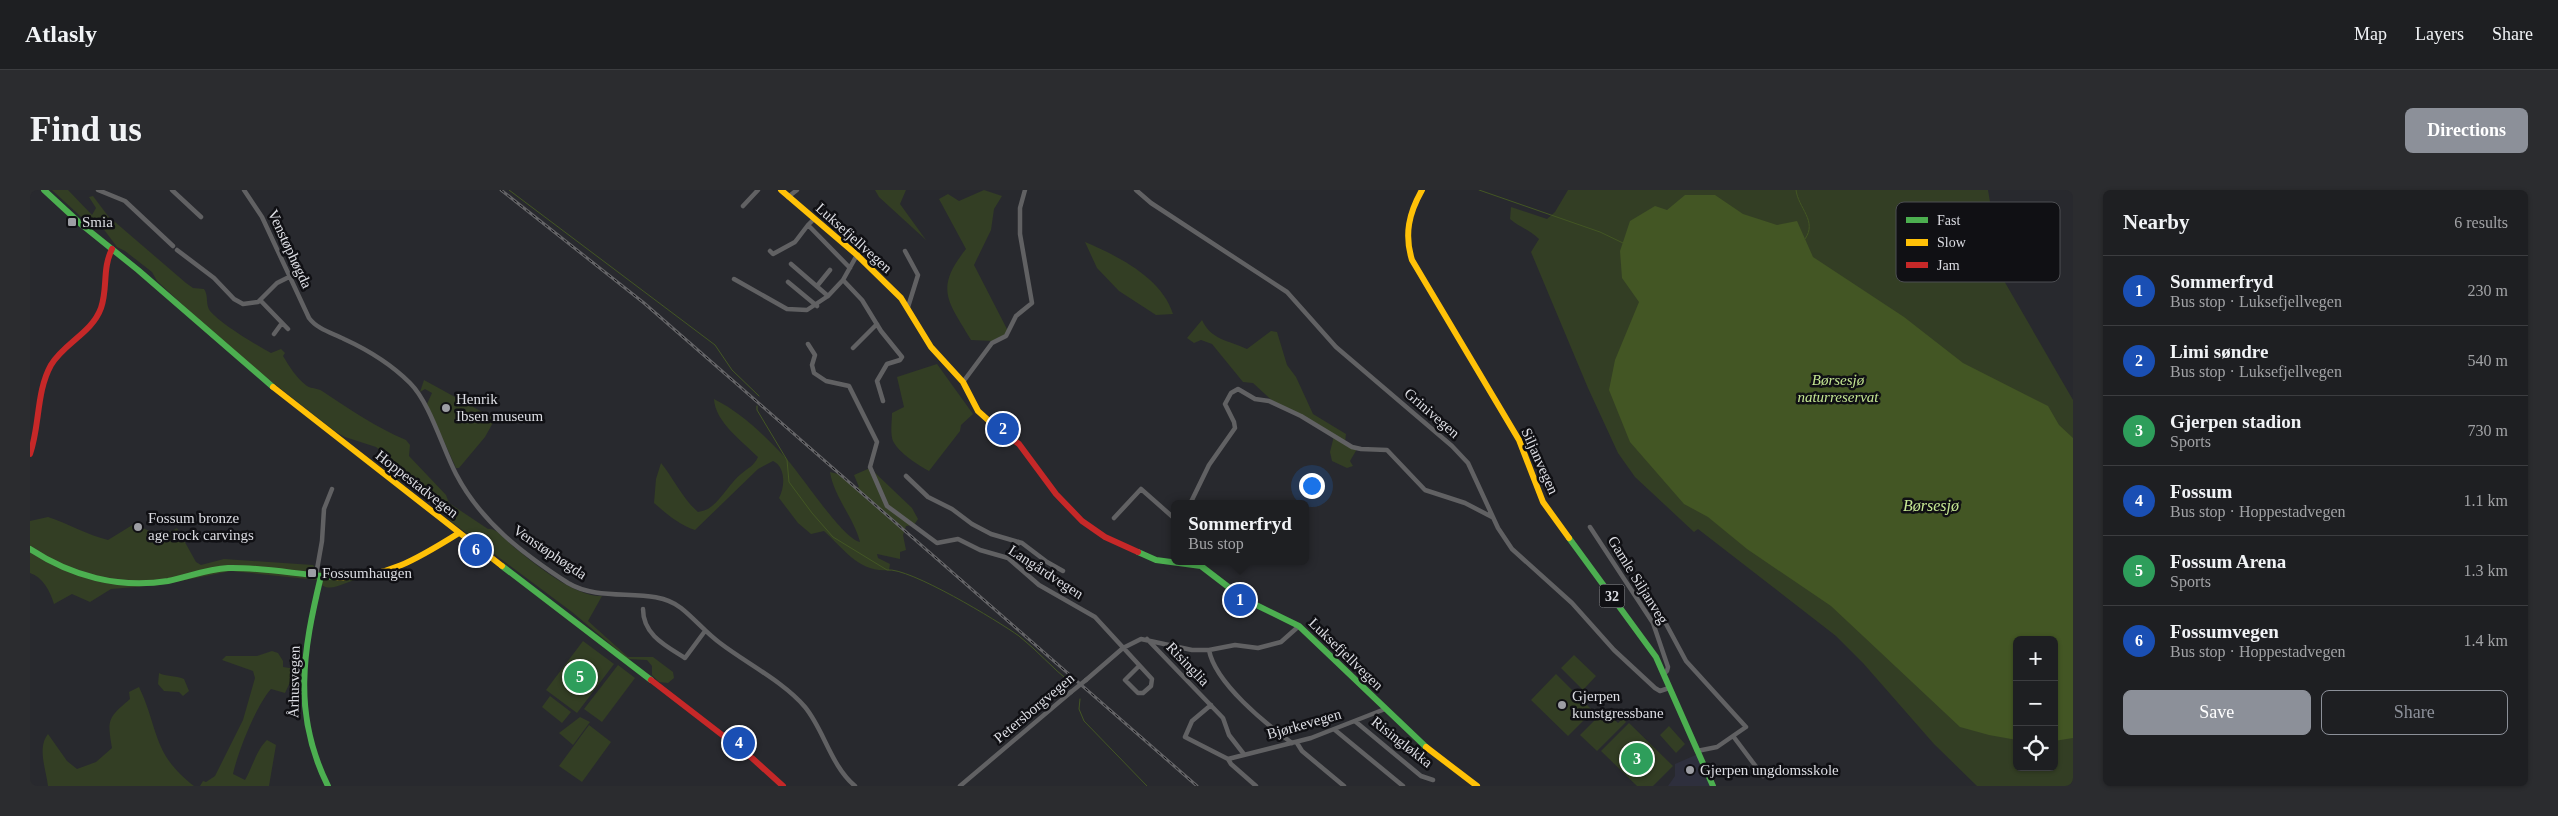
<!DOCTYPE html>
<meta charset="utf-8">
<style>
:root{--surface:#1e1f22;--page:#2b2c2f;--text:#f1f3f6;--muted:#a1a2a5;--line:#3c3d40;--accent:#8c9099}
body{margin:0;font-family:Georgia,serif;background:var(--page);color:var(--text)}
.controls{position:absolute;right:15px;bottom:15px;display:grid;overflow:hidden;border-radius:8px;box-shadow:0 1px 4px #0004}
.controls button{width:45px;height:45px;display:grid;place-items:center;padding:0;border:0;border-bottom:1px solid var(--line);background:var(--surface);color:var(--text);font:25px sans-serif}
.you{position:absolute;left:1281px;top:295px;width:18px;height:18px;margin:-12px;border:4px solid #fff;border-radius:50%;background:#1a73e8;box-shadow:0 0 0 8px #1a73e833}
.badge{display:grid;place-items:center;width:32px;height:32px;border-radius:50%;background:var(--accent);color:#fff;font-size:16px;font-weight:700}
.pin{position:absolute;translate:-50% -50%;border:2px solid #fff;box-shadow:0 1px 5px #0006}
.popup{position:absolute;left:1141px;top:310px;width:138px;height:65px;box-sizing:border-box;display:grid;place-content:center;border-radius:8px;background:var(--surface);filter:drop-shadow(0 1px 4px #0005);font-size:16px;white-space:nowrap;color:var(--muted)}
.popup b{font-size:19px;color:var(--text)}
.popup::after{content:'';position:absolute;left:50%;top:100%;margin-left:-10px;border:10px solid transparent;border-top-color:var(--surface)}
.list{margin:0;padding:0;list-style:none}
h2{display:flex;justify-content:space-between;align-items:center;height:65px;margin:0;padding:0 20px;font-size:21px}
h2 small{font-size:16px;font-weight:400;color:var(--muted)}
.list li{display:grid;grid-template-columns:32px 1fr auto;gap:15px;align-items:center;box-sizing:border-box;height:70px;padding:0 20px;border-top:1px solid var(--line)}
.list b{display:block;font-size:19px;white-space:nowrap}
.list p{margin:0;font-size:16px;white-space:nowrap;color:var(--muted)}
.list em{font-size:16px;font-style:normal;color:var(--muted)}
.actions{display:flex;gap:10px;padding:15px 20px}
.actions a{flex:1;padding:11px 0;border:1px solid var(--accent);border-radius:8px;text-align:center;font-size:18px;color:var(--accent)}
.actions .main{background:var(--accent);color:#fff}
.icon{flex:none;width:28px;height:28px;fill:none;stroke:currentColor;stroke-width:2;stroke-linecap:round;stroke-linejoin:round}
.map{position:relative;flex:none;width:2043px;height:596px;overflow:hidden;border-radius:8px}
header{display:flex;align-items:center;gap:30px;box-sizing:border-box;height:70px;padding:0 25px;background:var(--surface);border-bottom:1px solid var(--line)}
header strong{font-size:24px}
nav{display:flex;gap:28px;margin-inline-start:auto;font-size:18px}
.intro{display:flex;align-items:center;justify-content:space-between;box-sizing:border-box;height:120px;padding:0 30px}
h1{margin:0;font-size:35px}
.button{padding:12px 22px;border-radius:8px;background:var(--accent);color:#fff;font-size:18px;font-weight:700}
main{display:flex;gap:30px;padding:0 30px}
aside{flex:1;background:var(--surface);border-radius:8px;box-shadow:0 1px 4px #0004}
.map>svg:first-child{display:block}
.built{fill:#2e2f3d}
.green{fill:#333e24;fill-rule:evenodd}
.water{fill:#435624}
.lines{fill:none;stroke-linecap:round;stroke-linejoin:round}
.stream{stroke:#435624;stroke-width:1}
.street{stroke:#616163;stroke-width:4.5}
.fast{stroke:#4caf50;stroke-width:6}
.slow{stroke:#ffc107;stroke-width:6}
.jam{stroke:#c62828;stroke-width:6}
.rail-casing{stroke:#646467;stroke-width:3}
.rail{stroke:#101014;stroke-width:1;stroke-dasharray:4;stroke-linecap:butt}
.street-bridge{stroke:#616163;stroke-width:4.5}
.poi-dot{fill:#9d9ea4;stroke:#101014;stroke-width:2}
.labels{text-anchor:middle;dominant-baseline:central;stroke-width:5;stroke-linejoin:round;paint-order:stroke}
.shield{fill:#101014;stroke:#9fa0a5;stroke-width:1}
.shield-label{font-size:14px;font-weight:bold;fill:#dcdde3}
.poi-label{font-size:15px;fill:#dcdde3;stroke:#101014;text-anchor:start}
.street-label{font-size:15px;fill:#dcdde3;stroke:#101014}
.park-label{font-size:15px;font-style:italic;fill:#c4e693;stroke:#101014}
.water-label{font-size:16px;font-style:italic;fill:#c5e793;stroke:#101014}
.key{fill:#101014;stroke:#4d4e52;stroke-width:1}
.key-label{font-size:14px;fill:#dcdde3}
</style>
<header>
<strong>Atlasly</strong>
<nav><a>Map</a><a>Layers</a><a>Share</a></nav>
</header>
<div class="intro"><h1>Find us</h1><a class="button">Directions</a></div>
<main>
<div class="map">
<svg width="2043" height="596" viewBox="0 0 2043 596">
<rect width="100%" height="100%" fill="#28292e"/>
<path class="built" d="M1668,564L1684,596H1638L1645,586V574Z"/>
<path class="green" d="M22,0H38L62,25L66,18L59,7L63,6L78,26L156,93L163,98L174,99C179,106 175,114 180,121C191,134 226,155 241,163L251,159L255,163L253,166C259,176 267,189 277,196C282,199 288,198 292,201C319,219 347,238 376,250L380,255L379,266L416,305L419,313L458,339C469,338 477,352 485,358C506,375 545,407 572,406L558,431L598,467H623L643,482L644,488L638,493L629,492L622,485V476L617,470L598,469L542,422L423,333L385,295L368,290L360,279L361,270L346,257L315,247L306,242L206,164L127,91L122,82L95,61L87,57L72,37L61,36Z
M845,0H876L870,14L896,50L849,7Z
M954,0L972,6L964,19L961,40L944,75L979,143L964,151L941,150C918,111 904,99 936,59L909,9L918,4L929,11Z
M1538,0H1958L1973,89L2043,210V596H1947L1904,554L1833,473L1806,446L1668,339L1664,342L1605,287L1588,263L1558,198L1501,62L1509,49C1500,40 1489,37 1480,29L1481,17L1517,29L1525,22ZM1987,450H2024V577H1987Z
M1055,52C1088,66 1132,88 1143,124L1126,125L1089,101L1067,78Z
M1172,130C1181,150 1198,150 1217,159L1241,141L1247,142L1257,175L1266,187L1283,224L1316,244L1315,252L1327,259L1320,271L1323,276L1317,278L1302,271L1300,262L1304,246L1247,215L1223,193L1213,192L1182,154L1171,150L1164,153L1157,148Z
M907,174L943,224L931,235L930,241L899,281C888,275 869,263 863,251C860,243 862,231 862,223L874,217L867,187Z
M394,190L465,229L455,247L429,278H426L397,214L402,203L395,199L390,202Z
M684,209C710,222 732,243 752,264C769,280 811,348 830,352C824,328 804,307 800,282L808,284L825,298L829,297L824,285L840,278L882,318L888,329L884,335L876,336L873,345L876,360L870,362V369L847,364L848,368L860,374L859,380C829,383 814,359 794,341L781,344L768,333L749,308C755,297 756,277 743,271L728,279L665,340C649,335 637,324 624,313L626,289L631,273C644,289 652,308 668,322C674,321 677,320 682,316C692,308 701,292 711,284C718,278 724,276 728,267C713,252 685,232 684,209Z
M18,327C39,334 57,345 78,350L104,334C121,342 131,348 147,338L166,372L171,375L194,369L283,375L288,381L306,383L331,381V389C315,390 298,407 287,390L201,381L130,395L81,399L60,412L42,404L24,414C20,401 13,387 0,383V331Z
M553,451L584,474L547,523L516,500Z
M242,461L248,463L253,471V477L266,479L273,466L271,485L262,488L255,503L241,499C226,516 208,561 203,584L215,590C222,578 227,559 237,550L246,555L239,596H170L173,591L176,592L185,586L213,530L225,488L223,481L192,470L196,466H227Z
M1544,465L1566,486L1553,500L1531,478Z
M588,475L605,488L572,532L554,519Z
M129,483C136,487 145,485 154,489L159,501L153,506L149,502L134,501L128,494Z
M1526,484L1563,521L1538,546L1501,510Z
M109,497C129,539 122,564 164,596H18C16,579 7,558 18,544L37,571L47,579L66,572L82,558C77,529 78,528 100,509L99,502Z
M520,506L541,522L532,533L512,517Z
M1575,520L1588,533L1593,528L1596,532L1567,561L1550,545Z
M550,527L560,532L543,555L529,543Z
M1599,533L1643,576L1623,596H1607L1571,561Z
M559,535L581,552L552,592L529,576Z
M1639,536L1655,554L1646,563L1630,545Z"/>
<path class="water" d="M1655,5H1685L1713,24L1747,35L1767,31L1783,67L1874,127L1933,173L2018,216L2029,235L2043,248V548L2024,551V450H1987V550L1959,545L1930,537L1801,416L1717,359L1678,327L1654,314L1600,252L1579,200L1585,170L1609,112L1592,88L1590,61L1600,31L1625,16L1637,20Z"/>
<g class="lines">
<path class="stream" d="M479,0L685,155L702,180L729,206
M1449,0L1570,42L1593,53
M1766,0C1768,18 1788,31 1775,49
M727,216V220L757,270L759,292L782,323L803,347L857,380C879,377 968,431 989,446C1007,460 1022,478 1040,492
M1050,509L1049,519L1054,531L1117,596"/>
<path class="street" d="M68,0L95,11L143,56
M142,0L171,27
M214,0L232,27L279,128C287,139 302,143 314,149C338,160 361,174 380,193C400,213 412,257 426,284C451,332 493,364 538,393C573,414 623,395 651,418C665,429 676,443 690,453C716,473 754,492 775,517C794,540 801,576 825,596
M1106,0L1121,13L1257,102L1306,157L1422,256L1438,273L1468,338L1482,359L1542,413L1584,460L1625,498L1630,501L1639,498
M758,7L767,0
M713,16L728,0
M784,29L778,35L820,78
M147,60L184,88L204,109L213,114L228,112L247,93L259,87
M740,61L743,64L765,52L778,35
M875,61L888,85L878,117
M761,74L798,106
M704,89L757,119L777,120L798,106L813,90L827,65
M813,90L832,110L851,141L872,167L870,170L857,174L847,191L853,211
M758,92L787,116
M787,96L800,80
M230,110L258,139
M244,144L252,133
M778,154L785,165L782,175L784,183L796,191L819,196L847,252L840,277L857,316L907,353L928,349L950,360L978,368L1009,395L1065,427L1122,489L1121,496L1113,503H1108L1095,490L1109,476
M823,158L847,134
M933,192L962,153L976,146L986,126L1002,113L990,44V18L995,0
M876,286L898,307L922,319L942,334L961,344L992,353L1017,372L1033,381
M1160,314L1179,275L1205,238L1204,232L1195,214L1201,203L1208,199L1225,209L1239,211L1271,226L1322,257L1331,259L1357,260L1395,300L1435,313L1462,327
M1084,328L1111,299L1145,329
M1560,337L1623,433L1638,477L1637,481L1634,484
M978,368L989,352
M1175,372L1177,371
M286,385L292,351L294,319L302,299
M613,419C613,445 636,456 655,468L675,441
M1635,432L1656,471L1716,537L1687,557L1667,561
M1117,449L1193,528L1199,545L1213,563
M1179,460C1185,493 1236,534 1262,553
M1056,490L1093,458L1111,449L1162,460H1179L1205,455L1228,458L1251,452L1269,436
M1181,515L1162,531L1155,547L1198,569
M1326,532L1391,586L1403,590
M1305,540L1373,596
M1703,546L1733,586
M1267,553L1272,561L1314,596
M1198,569L1281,548L1355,519
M1198,569L1201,574L1226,596
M930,596L1041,502"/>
<path class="fast" d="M14,0L52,35L108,80L243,197
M1539,348L1626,467L1683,596
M0,359C41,386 89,399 138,391C158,387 177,379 198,378C233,377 269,385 305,387
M1108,362L1126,370L1171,376L1214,409L1269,436L1396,557
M472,376L621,490
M291,386C273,461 262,524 298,596"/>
<path class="slow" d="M751,0L827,65L871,108L901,157L933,192L948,221L967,238
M1392,0C1379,23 1374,44 1382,70L1489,250L1513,312L1539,348
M243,197L472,376
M305,387C354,390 389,368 429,343
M1396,557L1447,596"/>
<path class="jam" d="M967,238L989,254L1026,304L1052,331L1075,347L1108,362
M0,264C10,236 6,202 21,175C34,153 62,143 71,118C78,98 72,79 82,59
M621,490L722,568L753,596"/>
<g class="rail-casing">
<path id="rail" d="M471,0L614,113L1167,596"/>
</g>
<use href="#rail" class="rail"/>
<path class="street-bridge" d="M1041,502L1056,490"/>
</g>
<g class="poi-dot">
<rect x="37" y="27" width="10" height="10" rx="2.5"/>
<circle cx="416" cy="218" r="5"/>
<circle cx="108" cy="337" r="5"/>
<rect x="277" y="378" width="10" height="10" rx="2.5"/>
<circle cx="1532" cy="515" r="5"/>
<circle cx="1660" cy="580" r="5"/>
</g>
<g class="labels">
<rect class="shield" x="1569.5" y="394.5" width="25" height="23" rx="4"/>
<g class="shield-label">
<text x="1582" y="406">32</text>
</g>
<g class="poi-label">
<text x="52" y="32">Smia</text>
<text x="426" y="209">Henrik<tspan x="426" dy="17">Ibsen museum</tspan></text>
<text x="118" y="328">Fossum bronze<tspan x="118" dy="17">age rock carvings</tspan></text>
<text x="292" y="383">Fossumhaugen</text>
<text x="1542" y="506">Gjerpen<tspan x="1542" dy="17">kunstgressbane</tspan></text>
<text x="1670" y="580">Gjerpen ungdomsskole</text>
</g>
<g class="street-label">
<text transform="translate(824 48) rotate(42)">Luksefjellvegen</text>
<text transform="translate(260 59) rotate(65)">Venstøphøgda</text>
<text transform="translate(1402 223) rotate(41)">Grinivegen</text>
<text transform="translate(1510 271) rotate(66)">Siljanvegen</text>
<text transform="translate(387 294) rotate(38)">Hoppestadvegen</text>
<text transform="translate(520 362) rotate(34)">Venstøphøgda</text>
<text transform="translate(1016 382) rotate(33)">Langårdvegen</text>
<text transform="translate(1608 390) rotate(58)">Gamle Siljanveg</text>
<text transform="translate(1316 464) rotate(44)">Luksefjellvegen</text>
<text transform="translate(1158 474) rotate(46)">Risinglia</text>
<text transform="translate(264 492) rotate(-89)">Århusvegen</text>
<text transform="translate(1004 518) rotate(-40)">Petersborgvegen</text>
<text transform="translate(1274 534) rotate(-16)">Bjørkevegen</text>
<text transform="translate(1372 552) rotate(38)">Risingløkka</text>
</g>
<g class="park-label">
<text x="1808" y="190">Børsesjø<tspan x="1808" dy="17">naturreservat</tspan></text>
</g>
<g class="water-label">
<text x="1901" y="315">Børsesjø</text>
</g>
</g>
<rect x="1866" y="12" width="164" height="80" rx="8" class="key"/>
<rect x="1876" y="27" width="22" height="6" fill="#4caf50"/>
<rect x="1876" y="49" width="22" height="7" fill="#ffc107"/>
<rect x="1876" y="72" width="22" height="6" fill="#c62828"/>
<g class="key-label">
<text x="1907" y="35">Fast</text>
<text x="1907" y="57">Slow</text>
<text x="1907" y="80">Jam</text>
</g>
</svg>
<div class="controls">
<button>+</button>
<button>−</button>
<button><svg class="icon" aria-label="locate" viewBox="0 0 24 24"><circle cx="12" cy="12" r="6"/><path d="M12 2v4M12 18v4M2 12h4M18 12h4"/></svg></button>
</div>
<div class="you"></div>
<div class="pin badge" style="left:1210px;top:410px;background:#1a4fb4">1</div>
<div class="popup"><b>Sommerfryd</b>Bus stop</div>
<div class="pin badge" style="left:973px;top:239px;background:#1a4fb4">2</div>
<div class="pin badge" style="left:1607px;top:569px;background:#2e9e5b">3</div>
<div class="pin badge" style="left:709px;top:553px;background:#1a4fb4">4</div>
<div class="pin badge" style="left:550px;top:487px;background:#2e9e5b">5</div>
<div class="pin badge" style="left:446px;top:360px;background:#1a4fb4">6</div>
</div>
<aside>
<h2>Nearby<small>6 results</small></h2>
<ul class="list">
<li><span class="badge" style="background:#1a4fb4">1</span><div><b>Sommerfryd</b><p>Bus stop · Luksefjellvegen</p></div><em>230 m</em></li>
<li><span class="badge" style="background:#1a4fb4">2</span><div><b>Limi søndre</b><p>Bus stop · Luksefjellvegen</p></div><em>540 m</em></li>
<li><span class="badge" style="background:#2e9e5b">3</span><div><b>Gjerpen stadion</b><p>Sports</p></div><em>730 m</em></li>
<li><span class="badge" style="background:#1a4fb4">4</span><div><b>Fossum</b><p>Bus stop · Hoppestadvegen</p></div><em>1.1 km</em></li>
<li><span class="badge" style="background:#2e9e5b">5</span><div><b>Fossum Arena</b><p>Sports</p></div><em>1.3 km</em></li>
<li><span class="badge" style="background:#1a4fb4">6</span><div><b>Fossumvegen</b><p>Bus stop · Hoppestadvegen</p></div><em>1.4 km</em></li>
</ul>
<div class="actions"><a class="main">Save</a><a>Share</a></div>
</aside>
</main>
